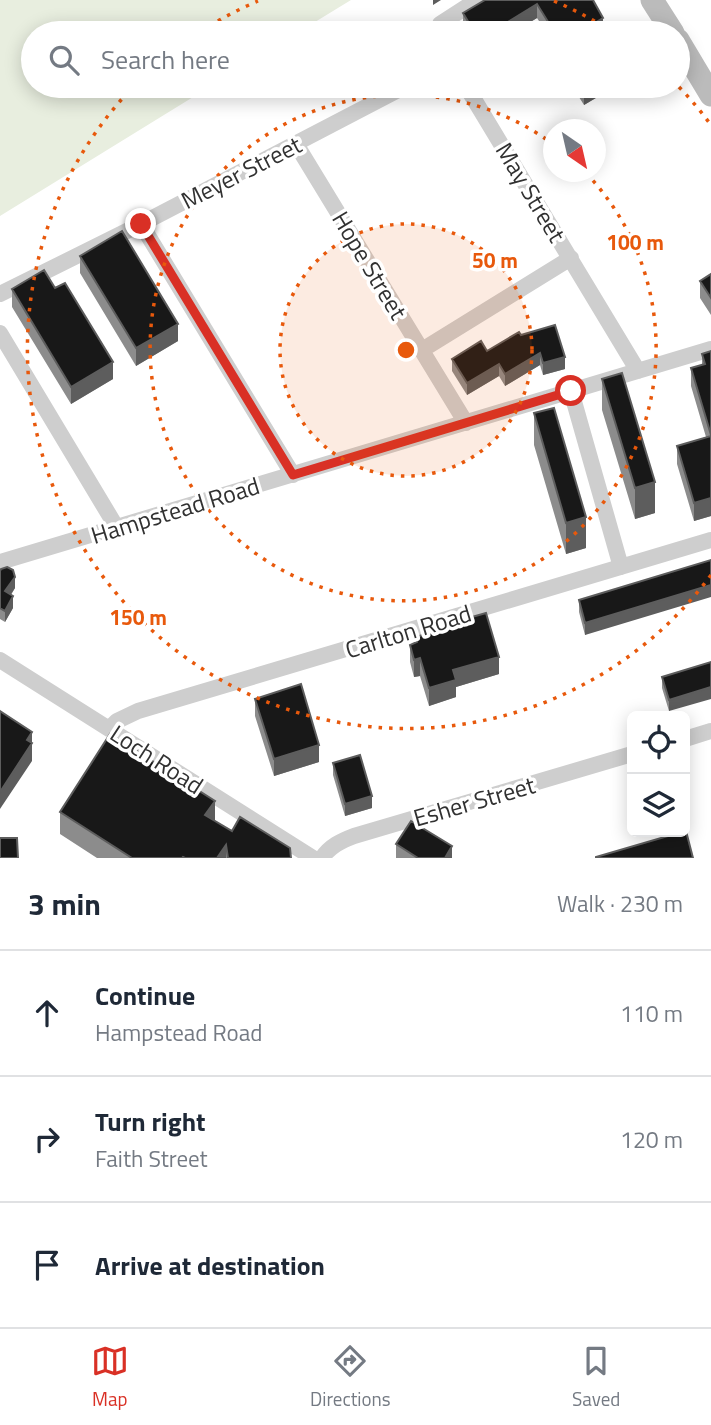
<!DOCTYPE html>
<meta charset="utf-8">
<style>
:root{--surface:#fff;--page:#f6f6f7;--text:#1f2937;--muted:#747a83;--line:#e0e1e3;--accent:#d93025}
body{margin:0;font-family:"Titillium Web",sans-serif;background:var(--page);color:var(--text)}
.controls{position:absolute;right:21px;bottom:21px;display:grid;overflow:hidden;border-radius:10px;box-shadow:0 4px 18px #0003}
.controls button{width:63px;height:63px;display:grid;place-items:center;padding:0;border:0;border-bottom:2px solid var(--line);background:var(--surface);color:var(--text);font:35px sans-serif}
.compass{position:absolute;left:543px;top:119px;width:63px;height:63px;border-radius:50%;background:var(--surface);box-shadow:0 4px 18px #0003;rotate:146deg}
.stop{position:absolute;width:21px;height:21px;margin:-16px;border:5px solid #d93025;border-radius:50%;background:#fff}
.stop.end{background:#d93025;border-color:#fff;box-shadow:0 2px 7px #0008}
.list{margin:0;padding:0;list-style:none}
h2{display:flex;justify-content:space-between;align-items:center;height:91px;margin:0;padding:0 28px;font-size:30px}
h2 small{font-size:23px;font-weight:400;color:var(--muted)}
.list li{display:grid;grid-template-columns:46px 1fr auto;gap:21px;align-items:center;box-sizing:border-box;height:126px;padding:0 28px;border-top:2px solid var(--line)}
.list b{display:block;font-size:26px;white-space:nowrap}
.list p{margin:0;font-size:23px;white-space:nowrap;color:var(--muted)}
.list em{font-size:23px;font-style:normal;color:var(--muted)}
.icon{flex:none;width:38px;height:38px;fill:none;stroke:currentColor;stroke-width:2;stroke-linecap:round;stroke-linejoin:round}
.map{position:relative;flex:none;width:711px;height:858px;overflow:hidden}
.search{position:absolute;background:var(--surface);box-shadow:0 4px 18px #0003;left:21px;right:21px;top:21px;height:77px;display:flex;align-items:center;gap:18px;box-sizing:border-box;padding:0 24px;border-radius:38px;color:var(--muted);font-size:26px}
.sheet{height:469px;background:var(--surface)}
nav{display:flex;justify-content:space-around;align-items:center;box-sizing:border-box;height:98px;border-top:2px solid var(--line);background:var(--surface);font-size:19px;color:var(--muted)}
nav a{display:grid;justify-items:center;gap:4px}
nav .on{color:var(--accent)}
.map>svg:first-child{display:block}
.green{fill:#e8eedf}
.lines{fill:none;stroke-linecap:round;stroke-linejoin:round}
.minor{stroke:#cecece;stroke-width:16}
.secondary{stroke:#bbb;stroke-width:23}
.wall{fill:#8c8c8c}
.shaded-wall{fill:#5d5d5d}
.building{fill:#181818;stroke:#5d5d5d;stroke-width:2}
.route{stroke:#d93025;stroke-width:9}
.ring{fill:none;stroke:#e8590c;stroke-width:3.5;stroke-dasharray:3.5 7}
.labels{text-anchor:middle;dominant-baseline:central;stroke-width:7;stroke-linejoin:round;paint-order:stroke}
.street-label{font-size:24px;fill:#313131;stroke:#fff}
.centre{fill:#e8590c;stroke:#fff;stroke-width:3.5}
.ring-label{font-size:21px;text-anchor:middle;font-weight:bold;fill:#e8590c;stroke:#fff;stroke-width:7;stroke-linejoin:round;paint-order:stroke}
</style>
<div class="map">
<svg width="711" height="858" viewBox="0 0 711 858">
<rect width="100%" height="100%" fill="#fff"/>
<path class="green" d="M0,0H351L297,33H33V86H211L0,216Z"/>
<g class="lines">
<path class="minor" d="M437,33L440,24L477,0
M466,86L638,371
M296,144L466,423
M141,224L293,475
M0,294L141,224L406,86
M0,333L117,528
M422,350L571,258
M571,391L621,567
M0,562L711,349
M0,660L313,858
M109,729L117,721L138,711L711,540
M685,739L711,731
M322,858C330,846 341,841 354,836L632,754"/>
<path class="secondary" d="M652,0L673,33
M678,40L711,95"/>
</g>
<path class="wall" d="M485,0H593L606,33H547L537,18L512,33H466L463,27V13Z
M572,86H616L584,105Z
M80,256L178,341L136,366L80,273Z
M711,274V315L700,298V281Z
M12,289L113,379L71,404L12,307Z
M521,335L565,369L543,375L540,365L505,386L499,376L467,395L452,371V359L487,351Z
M711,351V516L694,521L677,464V446L706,437L691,386V368L702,365V354Z
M602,379L655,513L635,519L602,410Z
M534,413L586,548L566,554L534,445Z
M711,560L585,635L579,612V600Z
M0,571L15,588L11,595L13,608L5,622L0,619Z
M458,621L499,674L456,687V697L429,706L420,676L414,677L410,662V645L416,643V637L458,625Z
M711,662L669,711L662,688V677Z
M255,699L319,762L274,776L255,716Z
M333,763L372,808L345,816L333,775Z
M60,812L215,821L232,831L291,858H97L60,834Z
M396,844L452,858H396Z"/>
<path class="shaded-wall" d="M433,0H441L433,5Z
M537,4V18L512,33H490Z
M603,18V32L598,21Z
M593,86H616L584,105V91Z
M178,324V341L136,366V348Z
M540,353V365L505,386V374Z
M565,357V369L543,375V363Z
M113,362V379L71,404V387Z
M499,364V376L467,395V383Z
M655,482V513L635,519V488Z
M711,498V516L694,521V503Z
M586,517V548L566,554V523Z
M15,577V588L5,603V591Z
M711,585V597L585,635V623Z
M13,596V608L5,622V611Z
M499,657V674L456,687V697L429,706V688L453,670Z
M420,658V676L414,677V660Z
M711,687V699L669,711V700Z
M32,732V761L0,809V792Z
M319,745V762L274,776V759Z
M372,796V808L345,816V804Z
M215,801V823L205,815Z
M226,845V858H217Z
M452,846V858H445Z"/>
<path class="building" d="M485,0H593L603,18L598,21L606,33H555L537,4L490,33H475L463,13Z
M580,86H593L584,91Z
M122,231L178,324L136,348L80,256Z
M44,270L55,288L65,283L113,362L71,387L12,289Z
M711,274V298L700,281Z
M555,325L565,357L543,363L540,353L505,374L499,364L467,383L452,359L481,341L487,351L519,332L521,335Z
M711,351V435L691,368L705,364L702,354Z
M622,373L655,482L635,488L602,379Z
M554,408L586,517L566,523L534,413Z
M711,436V498L694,503L677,446Z
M711,560V585L585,623L579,600Z
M7,567L13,570L15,577L5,591L13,596L5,611L0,608V571L1,569Z
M486,613L499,657L453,670L456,680L429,688L420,658L414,660L410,645L417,642L416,637L459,624L458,621Z
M711,662V687L669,700L662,677Z
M301,684L319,745L274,759L255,699Z
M0,711L32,732L27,740L32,743L0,792Z
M110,734L215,801L205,815L232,831L240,817L290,848L291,858H228L226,845L217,858H185L183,857L182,858H132L60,812Z
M360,755L372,796L345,804L333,763Z
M411,821L452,846L445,858H418L396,844Z
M685,831H686L693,858H596V857Z
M0,838H17L18,858H0Z"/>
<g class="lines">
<path class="route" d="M141,224L293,475L571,391"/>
</g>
<circle cx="406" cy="350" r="126" fill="#e8590c" fill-opacity=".12"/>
<g class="ring">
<circle cx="406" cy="350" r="126"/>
<path d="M586 173A253 253 0 1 1 553 144"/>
<path d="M711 575A379 379 0 1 1 133 87M200 32A379 379 0 0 1 258 1M554 1A379 379 0 0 1 612 32M679 87A379 379 0 0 1 711 125"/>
</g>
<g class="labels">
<g class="street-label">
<text transform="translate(241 172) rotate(-27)">Meyer Street</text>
<text transform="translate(531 192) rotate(59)">May Street</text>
<text transform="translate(370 265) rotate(59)">Hope Street</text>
<text transform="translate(175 510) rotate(-17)">Hampstead Road</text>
<text transform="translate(408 631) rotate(-17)">Carlton Road</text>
<text transform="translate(157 759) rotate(33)">Loch Road</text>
<text transform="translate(474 801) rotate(-16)">Esher Street</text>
</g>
</g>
<circle cx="406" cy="350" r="10" class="centre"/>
<g class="ring-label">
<text x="635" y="250">100 m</text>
<text x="495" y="268">50 m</text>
<text x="138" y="625">150 m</text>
</g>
</svg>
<div class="controls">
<button><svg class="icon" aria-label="locate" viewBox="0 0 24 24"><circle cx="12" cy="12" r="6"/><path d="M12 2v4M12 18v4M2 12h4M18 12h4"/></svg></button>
<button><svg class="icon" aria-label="layers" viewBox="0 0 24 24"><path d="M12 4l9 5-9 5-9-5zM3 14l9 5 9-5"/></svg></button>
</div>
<svg class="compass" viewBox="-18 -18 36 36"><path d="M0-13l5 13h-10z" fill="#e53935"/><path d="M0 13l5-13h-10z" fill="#747a83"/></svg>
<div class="stop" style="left:571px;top:391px"></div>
<div class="stop end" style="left:141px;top:224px"></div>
<div class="search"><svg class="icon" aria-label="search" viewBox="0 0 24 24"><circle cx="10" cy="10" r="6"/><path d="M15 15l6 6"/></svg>Search here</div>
</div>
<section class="sheet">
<h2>3 min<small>Walk · 230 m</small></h2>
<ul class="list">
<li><svg class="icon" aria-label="ahead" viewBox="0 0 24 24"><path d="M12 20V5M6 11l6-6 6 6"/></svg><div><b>Continue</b><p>Hampstead Road</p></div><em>110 m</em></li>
<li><svg class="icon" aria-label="right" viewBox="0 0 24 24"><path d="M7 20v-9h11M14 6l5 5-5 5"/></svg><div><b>Turn right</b><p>Faith Street</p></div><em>120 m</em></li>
<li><svg class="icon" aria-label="arrive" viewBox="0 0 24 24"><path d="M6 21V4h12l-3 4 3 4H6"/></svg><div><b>Arrive at destination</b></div></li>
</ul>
</section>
<nav>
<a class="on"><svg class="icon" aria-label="map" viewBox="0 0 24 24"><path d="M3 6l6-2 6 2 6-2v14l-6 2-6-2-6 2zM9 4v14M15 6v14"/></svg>Map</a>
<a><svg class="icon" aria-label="directions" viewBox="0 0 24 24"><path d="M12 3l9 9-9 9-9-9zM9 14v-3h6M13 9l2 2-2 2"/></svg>Directions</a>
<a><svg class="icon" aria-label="saved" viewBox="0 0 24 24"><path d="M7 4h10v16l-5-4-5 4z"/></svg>Saved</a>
</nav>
